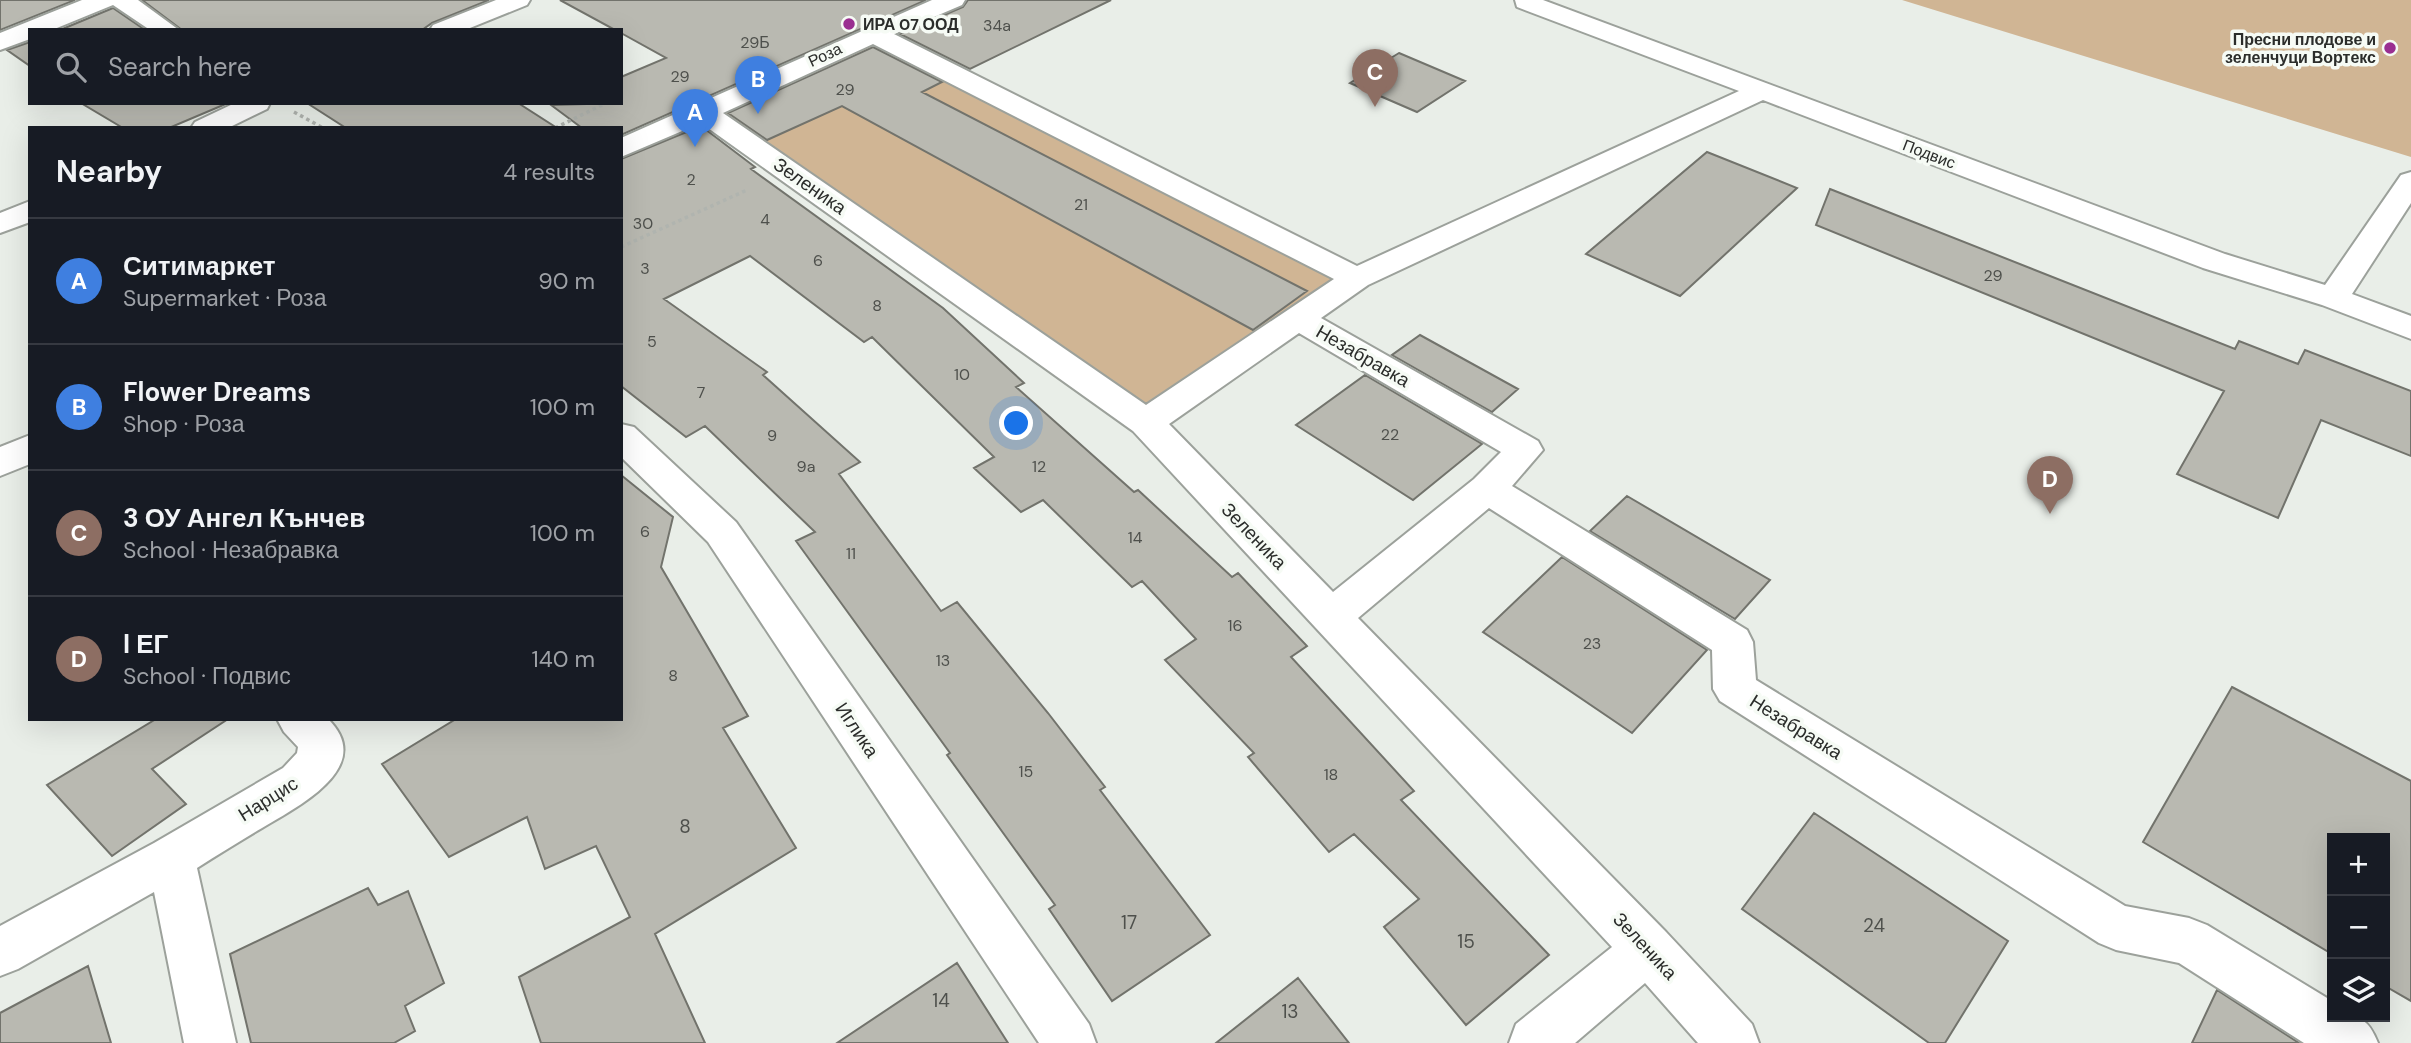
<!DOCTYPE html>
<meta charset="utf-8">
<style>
:root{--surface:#171b24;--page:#20242c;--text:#f1f3f6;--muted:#9ea1a6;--line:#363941;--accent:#8c9099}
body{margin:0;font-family:"DM Sans",sans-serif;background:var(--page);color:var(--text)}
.controls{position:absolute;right:21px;bottom:21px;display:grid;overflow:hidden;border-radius:0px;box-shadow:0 7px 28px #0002}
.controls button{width:63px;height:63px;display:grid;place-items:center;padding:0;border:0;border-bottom:2px solid var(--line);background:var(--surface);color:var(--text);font:35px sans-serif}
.you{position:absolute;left:1017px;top:424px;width:24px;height:24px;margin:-18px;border:5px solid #fff;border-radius:50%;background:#1a73e8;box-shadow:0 0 0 10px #1a73e833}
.badge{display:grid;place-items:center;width:46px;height:46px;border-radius:50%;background:var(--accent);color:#fff;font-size:23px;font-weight:700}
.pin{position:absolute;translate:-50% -58px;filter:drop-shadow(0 2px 4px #0008)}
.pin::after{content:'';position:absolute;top:37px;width:24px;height:21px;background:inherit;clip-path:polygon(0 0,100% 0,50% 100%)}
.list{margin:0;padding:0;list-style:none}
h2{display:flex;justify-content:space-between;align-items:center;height:91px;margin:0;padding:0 28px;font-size:30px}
h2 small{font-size:23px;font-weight:400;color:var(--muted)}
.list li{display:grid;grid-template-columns:46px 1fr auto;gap:21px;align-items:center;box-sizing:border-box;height:126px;padding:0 28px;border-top:2px solid var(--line)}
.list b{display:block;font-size:26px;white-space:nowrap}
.list p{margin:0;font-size:23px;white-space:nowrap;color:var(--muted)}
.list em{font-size:23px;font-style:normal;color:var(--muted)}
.icon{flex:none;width:38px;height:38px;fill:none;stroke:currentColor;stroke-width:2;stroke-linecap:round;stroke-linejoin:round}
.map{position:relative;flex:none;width:2411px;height:1043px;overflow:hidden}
.search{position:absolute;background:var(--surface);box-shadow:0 7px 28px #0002;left:28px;top:28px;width:595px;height:77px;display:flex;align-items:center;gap:18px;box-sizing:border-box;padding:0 24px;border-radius:0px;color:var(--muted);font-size:26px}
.panel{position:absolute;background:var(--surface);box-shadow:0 7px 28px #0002;left:28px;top:126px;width:595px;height:595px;border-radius:0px}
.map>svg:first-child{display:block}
.green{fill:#d0b594}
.building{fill:#b9b9b1;stroke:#72736c;stroke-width:2}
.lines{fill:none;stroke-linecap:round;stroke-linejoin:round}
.street-casing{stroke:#9ca19b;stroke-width:4}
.path{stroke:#b0b4af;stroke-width:3.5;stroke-dasharray:3.5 3.5;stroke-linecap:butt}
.street{fill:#fff;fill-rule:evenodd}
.poi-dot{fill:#9a2f91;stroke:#f6fbf5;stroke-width:2.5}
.labels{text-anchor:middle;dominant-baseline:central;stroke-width:7;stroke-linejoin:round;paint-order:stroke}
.far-poi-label{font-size:16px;font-weight:bold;fill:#2b2d2b;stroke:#f6fbf5;text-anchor:start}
.number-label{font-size:16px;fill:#4e504c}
.far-street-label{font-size:16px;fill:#2b2d2b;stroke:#f6fbf5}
.street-label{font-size:19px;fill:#2b2d2b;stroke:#f6fbf5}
.near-number-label{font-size:19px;fill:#4e504c}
</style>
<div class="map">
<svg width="2411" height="1043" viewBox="0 0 2411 1043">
<rect width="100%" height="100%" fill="#e9eee8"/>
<path class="green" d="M1902,0H2411V157Z
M873,34L1357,278L1146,422L703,111Z"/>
<path class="building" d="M0,0H75L0,30Z
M142,0H489L432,23L422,30H182Z
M560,0H926L621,135V128H582L551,105L621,103V77L666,58L621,33V30H615Z
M968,0H1111L970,69L900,34L963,7Z
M113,8L145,30H60Z
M30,42V66L7,50Z
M873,47L942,82L922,92L1307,291L1253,330L842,106L767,140L728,113Z
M1399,53L1465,81L1417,112L1350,83Z
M81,103H228L169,128H123Z
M307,103H518L557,128H346Z
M701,126L755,167L751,169L943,308L1024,383L1016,387L1134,492L1138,490L1232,577L1238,573L1307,646L1291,657L1414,791L1401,800L1549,955L1466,1025L1384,927L1419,899L1354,834L1329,852L1248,757L1254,753L1165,660L1196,639L1142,581L1132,587L1043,500L1021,512L974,468L994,457L872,337L864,342L750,256L664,299L767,372L763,375L860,462L839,474L941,611L957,602L1048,713L1105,787L1100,790L1210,935L1112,1001L1049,909L1055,905L947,755L950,753L796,541L815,532L705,426L686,437L621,386V159Z
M1707,152L1797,188L1680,296L1586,254Z
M1830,189L2235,349L2239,341L2298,364L2305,350L2411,391V456L2321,420L2278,518L2177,474L2224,391L1816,225Z
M1420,335L1518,389L1492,412L1392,355Z
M1365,375L1482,444L1413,500L1296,425Z
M621,475L673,517L661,567L748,716L723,728L796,848L655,934L705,1043H541L519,977L630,917L596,846L545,869L527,817L449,857L382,764L456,719H621Z
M1627,496L1770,580L1735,619L1590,531Z
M1562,557L1707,650L1632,733L1483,632Z
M2232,687L2411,781V1001L2385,986V838H2332V954L2143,842Z
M156,719H228L152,769L186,804L112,856L47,785Z
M1814,813L2008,941L1945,1043H1929L1742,909Z
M368,888L378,905L408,891L444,983L405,1006L415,1031L394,1043H251L230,954Z
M957,963L1008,1043H837Z
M88,966L111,1043H0V1013Z
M1298,978L1349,1043H1216Z
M2217,990L2299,1043H2192Z"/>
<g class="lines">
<g class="street-casing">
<path id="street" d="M82,0H138L179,30H150L113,5L52,30H30V39L0,50V33Z
M496,0H530L527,5L465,30H430L433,25Z
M932,0H965L962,5L894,34L1357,266L1739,91L1517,7L1515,0H1543L2225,254L2325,285L2401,175L2411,172V203L2352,294L2411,316V339L2322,305L2203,268L1763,100L1368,285L1321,318L1538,441L1543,450L1512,486L1747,630L1753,642L1756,680L2125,906L2189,918L2207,925L2332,1001V1017C2360,1017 2367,1016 2378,1043H2304L2179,963L2116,950L2099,943L1720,701L1713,689L1712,650L1489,508L1358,618L1666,932L1752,1024L1759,1043H1698L1645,983L1575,1043H1509L1516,1024L1612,947L1133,431L701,123L621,157V138ZM873,44L1334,279L1146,405L723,113ZM1299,333L1501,452L1474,479L1333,592L1169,424Z
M235,103H270L267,109L228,128H191L195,122Z
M30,201V222L0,233V213Z
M621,424L634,427L736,522L1089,1024L1096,1043H1039L708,542L621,457Z
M30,435V464L0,476V447Z
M277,719H328C377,767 297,807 262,828C240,841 219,854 197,868L236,1043H184L154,892L18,969L0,976V926L154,843L283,768L297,753L298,747L284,732Z"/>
</g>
<path class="path" d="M294,112L323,128
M555,128L606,103
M621,247L747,190"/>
<use href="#street" class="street"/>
</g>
<g class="poi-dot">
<circle cx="849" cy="24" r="7"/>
<circle cx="2390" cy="48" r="7"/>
</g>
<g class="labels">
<g class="far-poi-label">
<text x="863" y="24">ИРА 07 ООД</text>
<text x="2376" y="39" text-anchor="end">Пресни плодове и<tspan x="2376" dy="18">зеленчуци Вортекс</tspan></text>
</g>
<g class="number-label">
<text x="997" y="25">34a</text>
<text x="755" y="42">29Б</text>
<text x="680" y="76">29</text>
<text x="845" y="89">29</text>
<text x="691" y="179">2</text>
<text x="1081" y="204">21</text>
<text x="765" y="219">4</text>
<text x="643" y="223">30</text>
<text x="818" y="260">6</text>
<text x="645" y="268">3</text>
<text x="1993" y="275">29</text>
<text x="877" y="305">8</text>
<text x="652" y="341">5</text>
<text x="962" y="374">10</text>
<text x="701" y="392">7</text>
<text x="1390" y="434">22</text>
<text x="772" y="435">9</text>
<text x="806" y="466">9a</text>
<text x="1039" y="466">12</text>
<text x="645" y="531">6</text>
<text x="1135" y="537">14</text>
<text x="851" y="553">11</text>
<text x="1235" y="625">16</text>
<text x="1592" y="643">23</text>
<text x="943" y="660">13</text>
<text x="673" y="675">8</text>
<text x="1026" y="771">15</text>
<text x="1331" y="774">18</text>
</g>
<g class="far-street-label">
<text transform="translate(825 55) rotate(-25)">Роза</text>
<text transform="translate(1929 154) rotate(21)">Подвис</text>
</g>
<g class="street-label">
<text transform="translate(810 186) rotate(35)">Зеленика</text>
<text transform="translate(1363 356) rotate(30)">Незабравка</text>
<text transform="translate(1254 536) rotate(46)">Зеленика</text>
<text transform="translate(1796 727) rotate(32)">Незабравка</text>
<text transform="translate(857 730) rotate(56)">Иглика</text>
<text transform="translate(268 799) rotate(-32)">Нарцис</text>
<text transform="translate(1645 946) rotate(47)">Зеленика</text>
</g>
<g class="near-number-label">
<text x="685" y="826">8</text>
<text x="1129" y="922">17</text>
<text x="1874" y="925">24</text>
<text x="1466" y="941">15</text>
<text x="941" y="1000">14</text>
<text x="1290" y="1011">13</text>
</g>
</g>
</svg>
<div class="controls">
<button>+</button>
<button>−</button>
<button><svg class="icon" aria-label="layers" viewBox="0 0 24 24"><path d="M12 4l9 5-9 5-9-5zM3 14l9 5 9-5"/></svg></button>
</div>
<div class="you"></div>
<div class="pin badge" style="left:695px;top:147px;background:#3f7fe0">A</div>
<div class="pin badge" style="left:758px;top:114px;background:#3f7fe0">B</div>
<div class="pin badge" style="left:1375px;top:107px;background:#8d6e63">C</div>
<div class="pin badge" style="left:2050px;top:514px;background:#8d6e63">D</div>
<div class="search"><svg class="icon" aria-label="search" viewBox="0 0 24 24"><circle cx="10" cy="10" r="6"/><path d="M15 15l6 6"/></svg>Search here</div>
<section class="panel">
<h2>Nearby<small>4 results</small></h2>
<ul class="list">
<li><span class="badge" style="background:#3f7fe0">A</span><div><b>Ситимаркет</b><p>Supermarket · Роза</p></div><em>90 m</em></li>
<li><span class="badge" style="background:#3f7fe0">B</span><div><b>Flower Dreams</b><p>Shop · Роза</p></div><em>100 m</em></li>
<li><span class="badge" style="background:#8d6e63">C</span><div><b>3 ОУ Ангел Кънчев</b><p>School · Незабравка</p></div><em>100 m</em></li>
<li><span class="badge" style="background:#8d6e63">D</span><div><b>I ЕГ</b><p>School · Подвис</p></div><em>140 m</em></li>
</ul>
</section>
</div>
